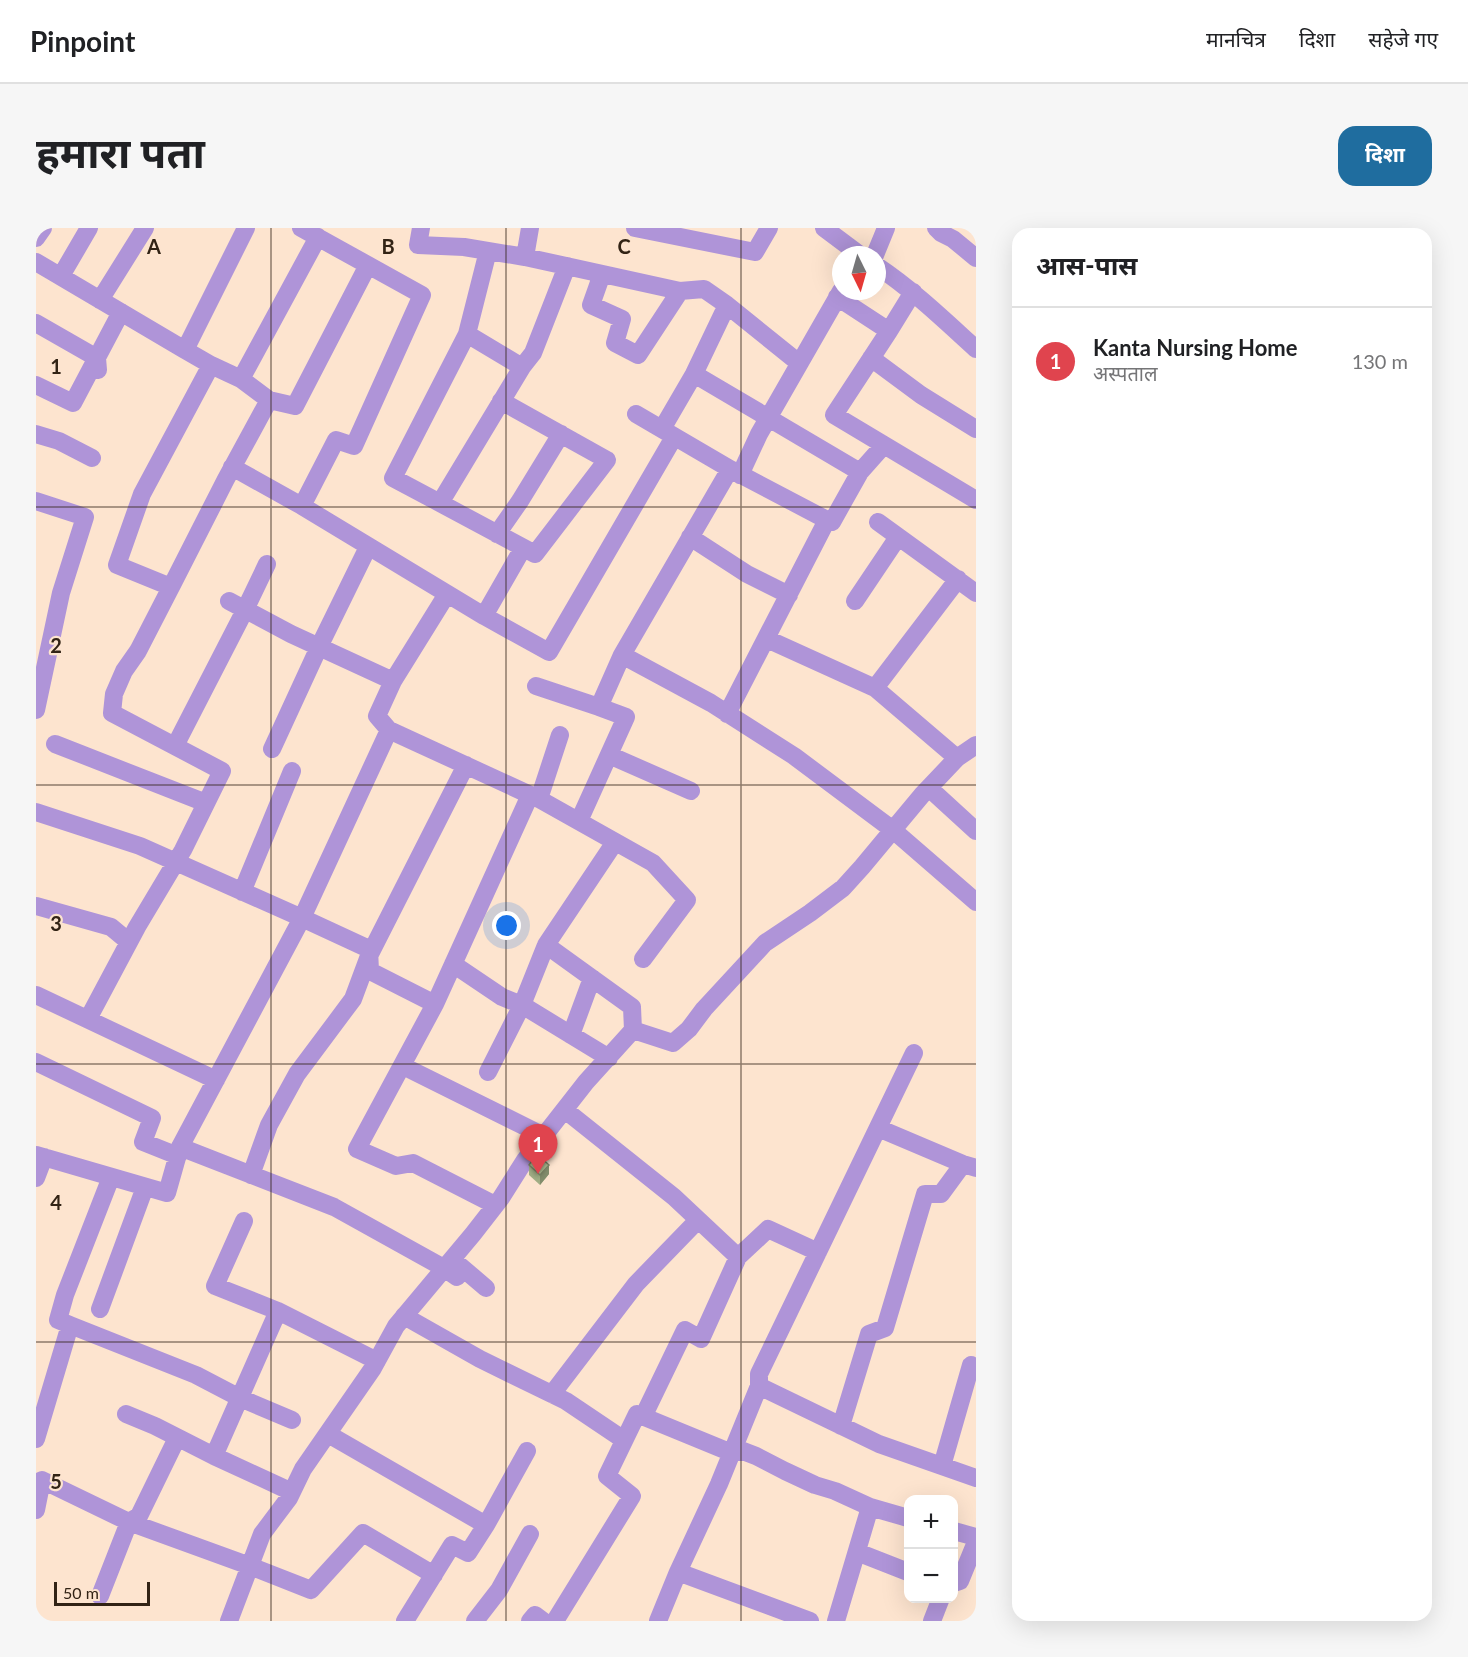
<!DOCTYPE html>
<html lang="hi">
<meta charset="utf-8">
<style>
:root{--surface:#fff;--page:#f6f6f6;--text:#202124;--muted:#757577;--line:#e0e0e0;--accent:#1f6d9f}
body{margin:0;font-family:Lato,"Noto Sans Devanagari",sans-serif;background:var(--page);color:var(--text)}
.controls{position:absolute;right:18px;bottom:18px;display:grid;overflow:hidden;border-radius:12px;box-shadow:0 6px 24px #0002}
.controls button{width:54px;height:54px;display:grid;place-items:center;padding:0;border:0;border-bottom:2px solid var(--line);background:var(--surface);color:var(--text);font:30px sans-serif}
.compass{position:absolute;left:796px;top:18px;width:54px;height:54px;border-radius:50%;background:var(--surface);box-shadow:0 6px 24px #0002;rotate:175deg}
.scale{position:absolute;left:18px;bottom:15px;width:96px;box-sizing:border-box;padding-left:6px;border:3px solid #322315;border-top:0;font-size:16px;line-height:21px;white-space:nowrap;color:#322315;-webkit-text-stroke:4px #fde4cf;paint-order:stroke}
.you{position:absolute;left:471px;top:698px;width:21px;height:21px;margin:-15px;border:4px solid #fff;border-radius:50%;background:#1a73e8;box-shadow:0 0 0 9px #1a73e833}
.badge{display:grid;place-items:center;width:39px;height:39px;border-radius:50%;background:var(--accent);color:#fff;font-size:20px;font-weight:700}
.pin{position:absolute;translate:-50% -50px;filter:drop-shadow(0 2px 3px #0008)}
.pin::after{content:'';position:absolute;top:32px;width:21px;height:18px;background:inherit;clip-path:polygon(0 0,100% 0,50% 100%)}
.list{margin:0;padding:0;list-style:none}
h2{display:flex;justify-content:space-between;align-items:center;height:78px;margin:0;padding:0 24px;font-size:26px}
h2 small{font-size:20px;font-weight:400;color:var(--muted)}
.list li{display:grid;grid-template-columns:39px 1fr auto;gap:18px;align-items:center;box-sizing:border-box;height:108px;padding:0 24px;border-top:2px solid var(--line)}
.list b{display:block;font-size:22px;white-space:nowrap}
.list p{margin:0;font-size:20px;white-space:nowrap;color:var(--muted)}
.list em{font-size:20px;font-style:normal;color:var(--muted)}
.map{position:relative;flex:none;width:940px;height:1393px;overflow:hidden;border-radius:18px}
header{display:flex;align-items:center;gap:36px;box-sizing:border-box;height:84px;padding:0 30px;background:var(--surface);border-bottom:2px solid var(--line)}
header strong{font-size:28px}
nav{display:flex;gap:33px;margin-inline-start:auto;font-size:21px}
.intro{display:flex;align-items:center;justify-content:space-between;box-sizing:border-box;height:144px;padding:0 36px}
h1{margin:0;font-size:42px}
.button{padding:15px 27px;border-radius:18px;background:var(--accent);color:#fff;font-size:21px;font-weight:700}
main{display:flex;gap:36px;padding:0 36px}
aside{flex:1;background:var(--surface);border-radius:18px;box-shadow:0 6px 24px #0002}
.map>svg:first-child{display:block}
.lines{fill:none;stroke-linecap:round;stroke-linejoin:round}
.minor{stroke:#af94d8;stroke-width:18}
.wall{fill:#a1ae85}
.shaded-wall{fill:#838d6c}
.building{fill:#bbca9b;stroke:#838d6c;stroke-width:1.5}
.grid{fill:none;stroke:#322315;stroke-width:1.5;stroke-opacity:0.55}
.grid-label{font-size:20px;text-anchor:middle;font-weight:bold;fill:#322315;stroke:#fde4cf;stroke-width:4.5;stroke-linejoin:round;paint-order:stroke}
</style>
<header>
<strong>Pinpoint</strong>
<nav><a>मानचित्र</a><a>दिशा</a><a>सहेजे गए</a></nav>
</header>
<div class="intro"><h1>हमारा पता</h1><a class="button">दिशा</a></div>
<main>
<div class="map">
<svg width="940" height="1393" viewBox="0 0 940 1393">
<rect width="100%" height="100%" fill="#fde4cf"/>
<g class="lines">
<path class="minor" d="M265,0L386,67L318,218L300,212L266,278L448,388
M385,0L382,17L428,19L489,29
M494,0L489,29L644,63L602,127L579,115L586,91L555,77L566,46
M599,0L719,24L733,0
M788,0L824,27
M900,0L905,5L917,11L940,30
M0,10L7,0
M452,23L431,106L486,139L404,275L499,326L571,232L465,173
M839,27L850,0
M0,34L149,122L210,0
M841,38C877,62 908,92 940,121
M25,48L53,0
M644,63L668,61L691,77L763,135
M801,69L853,103L877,64
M64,72L109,0
M0,95L61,130L62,142
M853,103L798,187L940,272
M149,122L175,137L106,266L81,337L135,359L190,251L233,172L205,151L175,137
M835,130L885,167L940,201
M486,139L497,125L531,38
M658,146L824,244
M205,151L282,9
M0,157L37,175L85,84
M233,172L259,178L332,37
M600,186L694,241L586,427L675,475L758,528L857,602L940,674
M626,201L658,146L691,77
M0,206L23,213L56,230
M196,239L266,278
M704,247L723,206L805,63
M0,273L49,289L25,365L0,482
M404,275L357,250L431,106
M796,294L824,244L848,217
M842,294L940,365
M461,306L484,273L525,206
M654,309L711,346L753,367
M487,320L448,388L513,424L638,209
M193,373L255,406L357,453
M819,373L862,309
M731,411L839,460L921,530
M500,458L563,479
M839,460L922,351
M691,486L791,292L694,241
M353,502L341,488L357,453L411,366
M19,516L170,575
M139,518L209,382L231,336
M236,521L283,419L332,319
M573,527L655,563
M893,560L940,603
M503,571L524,507
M0,584L104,618L266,690L353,502L503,571L617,635L651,672L607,731
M543,593L590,489L563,479L586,427
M579,614L510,717L596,779L597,802
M206,664L256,543
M0,678L75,699L93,714
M417,736L466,769L486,777L573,830
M0,767L180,852
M399,776L494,567
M52,791L101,699L147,622L186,543L76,485L78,466L88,443L102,423L135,359
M535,807L556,750
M0,834L116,890L107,914L142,928
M373,841L508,908
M452,844L486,777L510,717
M529,882L638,969L702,1029L665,1111L649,1102L607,1189
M842,900L927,936L940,940
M144,919L266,690L333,721L334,743L399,776L321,921L360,938L377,935L459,977
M0,927L131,965L144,919L298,979L408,1040L421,1049
M215,947L233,897L261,846L317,771L333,728L430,537
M0,950L8,929
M208,993L179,1058L242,1083
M702,1029L732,1001L782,1024
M416,1031L450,1060
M64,1081L109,959
M368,1088L444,1131L530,1173L588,1212
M34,1097L160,1147L204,1170L256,1192
M723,1158V1146L878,825
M516,1166L600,1056L662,992
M90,1186L119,1198L178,1228
M805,1198L833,1106L849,1100L889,966H905L927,936
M292,1206L450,1297L491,1223
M0,1211L34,1097L22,1092L29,1067L75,949
M906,1238L935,1137
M256,1264L178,1228L242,1083L341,1133
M0,1282L6,1252L93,1294L103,1288L141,1210
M918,1303L940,1309
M821,1324L872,1344
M642,1344L774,1393
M918,1355L924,1353L940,1314
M64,1368L93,1294L214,1338L275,1362L327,1305L398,1347
M193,1393L226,1306L253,1270L267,1241L337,1140L360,1098L437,1006L465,970L489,932L550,854L597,802L637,815L653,801L668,781L729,715L774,685L807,660L826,639L886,567L921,530L940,517
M369,1393L416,1317L432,1325L450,1297
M439,1393L463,1362L494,1306
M494,1393L499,1387L507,1393
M519,1393L596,1268L571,1248L601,1186L696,1225L707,1223L720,1228L749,1243L779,1257L799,1263L834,1279
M622,1393L642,1344L683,1256L723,1158L843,1216L940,1250
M800,1393L834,1279L872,1290
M896,1393L905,1370"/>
</g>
<path class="wall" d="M493,937L513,946L504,957L493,947Z"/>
<path class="shaded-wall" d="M513,937V946L504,957V947Z"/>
<path class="building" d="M501,926L513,937L504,947L493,937Z"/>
<path class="grid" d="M235,0V1393M470,0V1393M705,0V1393M0,279H940M0,557H940M0,836H940M0,1114H940"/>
<g class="grid-label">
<text x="118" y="26">A</text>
<text x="352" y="26">B</text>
<text x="588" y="26">C</text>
<text x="20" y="146">1</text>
<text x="20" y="425">2</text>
<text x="20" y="703">3</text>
<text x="20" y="982">4</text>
<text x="20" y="1261">5</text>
</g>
</svg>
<div class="controls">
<button>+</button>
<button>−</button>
</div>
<svg class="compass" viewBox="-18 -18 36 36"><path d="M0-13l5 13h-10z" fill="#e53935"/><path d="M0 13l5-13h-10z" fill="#757577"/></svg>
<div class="scale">50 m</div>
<div class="you"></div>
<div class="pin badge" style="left:502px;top:946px;background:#e0444e">1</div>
</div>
<aside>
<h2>आस-पास<small></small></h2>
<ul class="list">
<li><span class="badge" style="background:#e0444e">1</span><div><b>Kanta Nursing Home</b><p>अस्पताल</p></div><em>130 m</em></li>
</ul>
</aside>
</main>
